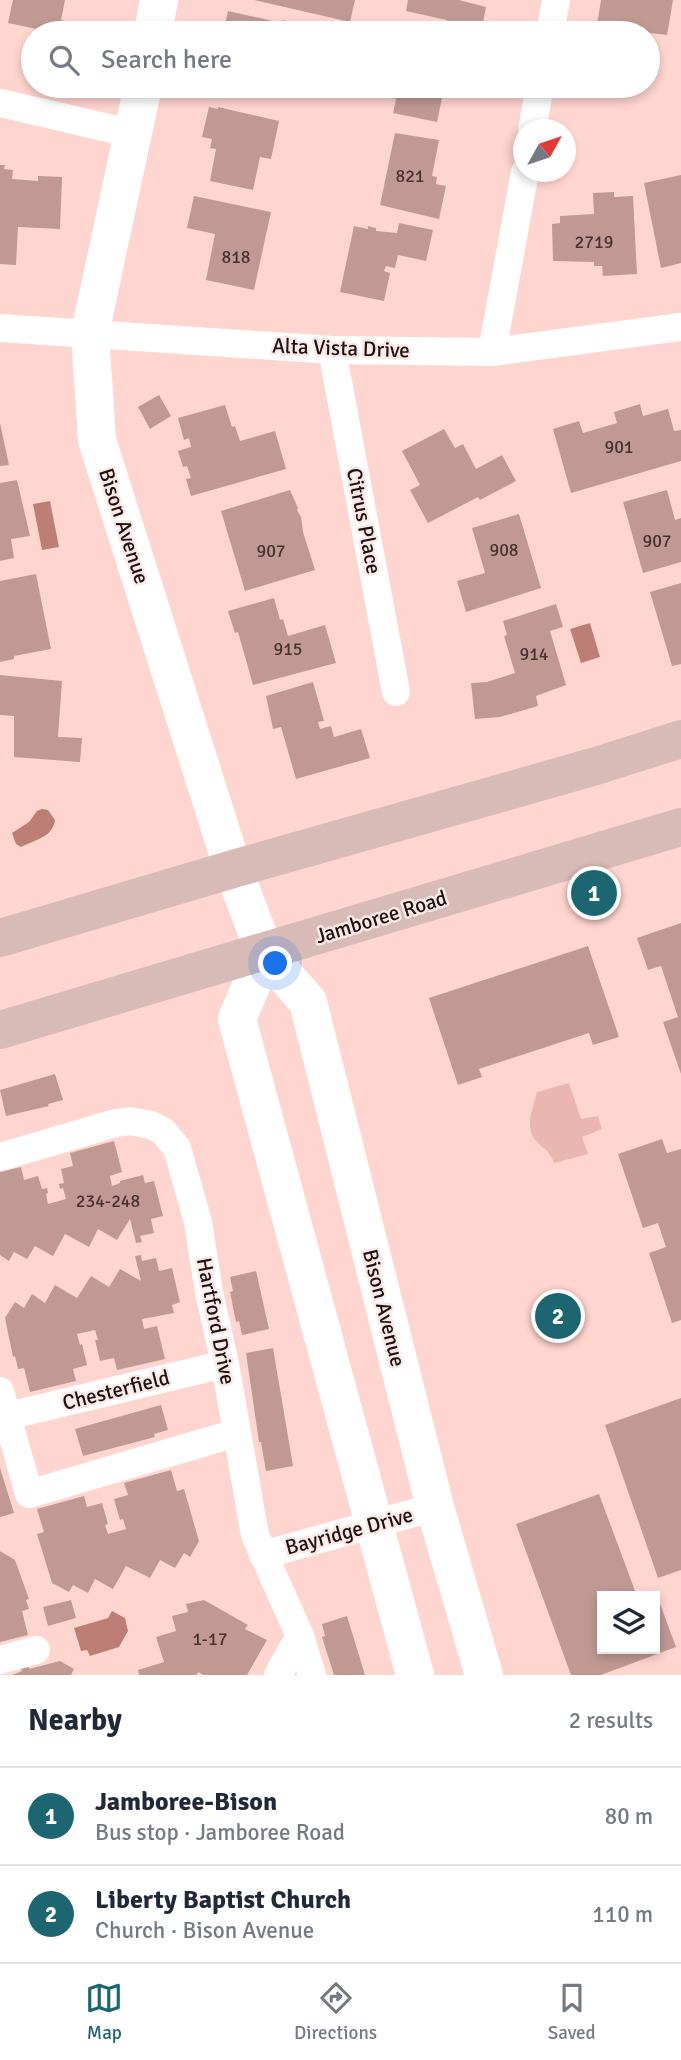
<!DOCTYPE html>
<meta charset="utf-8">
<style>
:root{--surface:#fff;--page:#f2f2f3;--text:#1f2937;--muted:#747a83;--line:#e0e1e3;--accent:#1b6670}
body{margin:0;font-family:Signika,sans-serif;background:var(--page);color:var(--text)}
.controls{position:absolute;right:21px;bottom:21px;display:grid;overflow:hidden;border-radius:0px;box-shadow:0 4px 10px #0003}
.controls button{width:63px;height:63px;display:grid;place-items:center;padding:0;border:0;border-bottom:2px solid var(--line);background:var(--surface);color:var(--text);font:35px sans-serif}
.compass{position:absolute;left:513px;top:119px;width:63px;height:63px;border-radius:50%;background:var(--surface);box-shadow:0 4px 10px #0003;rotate:50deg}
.you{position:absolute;left:276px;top:964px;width:24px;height:24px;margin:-18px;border:5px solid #fff;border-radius:50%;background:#1a73e8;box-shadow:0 0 0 10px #1a73e833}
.badge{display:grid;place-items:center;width:46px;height:46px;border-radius:50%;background:var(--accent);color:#fff;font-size:23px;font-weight:700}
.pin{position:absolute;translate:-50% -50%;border:4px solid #fff;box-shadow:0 2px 7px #0006}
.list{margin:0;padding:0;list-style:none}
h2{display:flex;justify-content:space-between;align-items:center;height:91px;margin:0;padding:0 28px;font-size:30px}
h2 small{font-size:23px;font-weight:400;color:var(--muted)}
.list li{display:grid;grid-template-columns:46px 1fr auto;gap:21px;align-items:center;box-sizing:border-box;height:98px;padding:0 28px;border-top:2px solid var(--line)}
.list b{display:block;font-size:26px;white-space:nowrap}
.list p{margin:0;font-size:23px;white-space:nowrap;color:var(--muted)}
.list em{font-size:23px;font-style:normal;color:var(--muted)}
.icon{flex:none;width:38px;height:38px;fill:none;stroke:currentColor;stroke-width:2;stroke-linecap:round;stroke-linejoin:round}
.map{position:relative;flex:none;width:681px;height:1675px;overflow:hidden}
.search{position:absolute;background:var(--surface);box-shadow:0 4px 10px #0003;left:21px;right:21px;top:21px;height:77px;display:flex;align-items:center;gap:18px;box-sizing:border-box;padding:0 24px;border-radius:38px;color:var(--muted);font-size:26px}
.sheet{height:287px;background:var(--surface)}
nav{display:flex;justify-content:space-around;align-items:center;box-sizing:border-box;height:98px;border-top:2px solid var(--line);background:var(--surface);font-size:19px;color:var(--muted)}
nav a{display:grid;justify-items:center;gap:4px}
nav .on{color:var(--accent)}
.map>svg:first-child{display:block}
.green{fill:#eab7b0}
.water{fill:#bd7e75}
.building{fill:#c09993}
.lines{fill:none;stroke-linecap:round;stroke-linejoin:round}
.street{stroke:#fff;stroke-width:28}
.secondary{stroke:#fff;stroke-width:38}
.primary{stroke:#d8bbb6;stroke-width:38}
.labels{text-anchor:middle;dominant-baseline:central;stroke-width:5;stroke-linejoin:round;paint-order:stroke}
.number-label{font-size:18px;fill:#463330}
.street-label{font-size:21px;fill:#1e110f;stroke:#fae9e7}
</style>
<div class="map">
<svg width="681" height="1675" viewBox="0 0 681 1675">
<rect width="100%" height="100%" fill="#ffd5cf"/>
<path class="green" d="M569,1083L581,1119L598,1116L602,1129L582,1137L588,1154L554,1163C549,1149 545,1151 536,1141C524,1126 533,1108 537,1092Z"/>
<path class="water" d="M50,501L59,547L42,550L33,504Z
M590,623L600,657L581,663L570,629Z
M42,809L48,810L55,820C53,837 35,840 21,847L16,844L12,833L29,822L37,811Z
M112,1611L125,1618L128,1631L119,1647L90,1656L87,1650L81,1651L74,1628L108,1618Z"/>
<path class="building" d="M13,0H65L61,20L94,27L92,33H56L8,23Z
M254,0H355L350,22Z
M408,0H459L486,7L481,33L445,31L447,20L406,11Z
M601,0H673L667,35L643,32L599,33L600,25H597Z
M228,11L282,23V20L309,26L307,33H223Z
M216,86H275L272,97Z
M388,86H455L454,90L444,88L437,122L393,113L396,99L386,97Z
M591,86H617L616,93L590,89Z
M209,107L218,109V107L279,121L271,159L260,157L253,190L210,181L216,149L210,148L212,139L202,137Z
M395,133L439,140L432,176L437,177L436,184L446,186L439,219L380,205Z
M0,165H5L4,169L13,170L12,179L38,181V176L62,177L60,229L18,227L16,265L0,264Z
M681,175V263L661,268L644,183Z
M614,192V197L633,196L637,274L603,276L602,266H594V262L553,261L552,224L560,223V216L594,214L593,193Z
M194,196L271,212L254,290L206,280L215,234L187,228Z
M399,223L433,230L426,261L398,255L395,268L386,266L384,271L390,273L384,301L340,292L354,226L368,229V226L376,228V231L397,233Z
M159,395L171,416L150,429L138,407Z
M640,404L643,416L668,409L674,431L681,430V461L571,493L553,429L579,421L583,433L617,423L614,412Z
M225,405L232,427L235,426L240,441L275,431L286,469L191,496L186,479L191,478L187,466L183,467L178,451L191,447L189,438L184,440L178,418Z
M0,423L9,465L0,466Z
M444,429L455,448L463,444L476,469L502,455L516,481L480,500L478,497L428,523L410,490L420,485L402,451Z
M17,480L30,536L11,539L14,558L0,561V483Z
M290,490L298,508L297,510L301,517L303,532L315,570L245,591L221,511Z
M667,490L675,520L681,518V562L643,573L623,502Z
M519,514L541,588L466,612L457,581L485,573L472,528Z
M36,574L51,649L14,656V659L0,662V581Z
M681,583V664L672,666L650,592Z
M274,598L280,620L283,619L288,636L325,625L336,663L253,685L238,632L235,633L228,611Z
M556,604L563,627L550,631L566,685L536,696L538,706L500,717L475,719L471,683L487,682L515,673L504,636L507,635L503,621Z
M0,675L62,681L58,737L82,738L80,762L14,757V716L0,715Z
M313,682L324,721L318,722L320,729L331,726L334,737L361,729L370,758L296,779L281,727L273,729L266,696Z
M681,923V1074L663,1022L678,1017L661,966L648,970L637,938Z
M588,946L619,1037L593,1045L589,1033L479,1069L482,1077L458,1085L429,998Z
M55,1074L63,1100L48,1104L49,1106L6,1116L0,1090Z
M662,1139L667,1153L681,1149V1320L672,1323L649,1253L666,1247L658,1223L643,1228L618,1154Z
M114,1141L122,1172L110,1176L112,1186L120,1183V1181L143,1175L145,1183L154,1181L163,1216L151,1219L154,1233L140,1236L142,1242L136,1243L130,1219L117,1240L98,1229L89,1247L65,1234L53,1256L35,1246L27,1259L14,1252L9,1261L0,1255V1172L21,1167L24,1180L38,1176L42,1189L47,1188L48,1193L46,1194L48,1204L66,1199L63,1188L60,1189L59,1184L64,1183L61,1169L73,1166L70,1153Z
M141,1255L142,1261L156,1258L159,1271L172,1268L180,1302L172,1305L174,1313L142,1319L144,1329L157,1326L165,1359L117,1370L114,1358L100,1361L95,1340H98L95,1330L77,1334L80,1345L82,1344L87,1365L73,1369L76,1381L30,1392L24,1368L18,1369L15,1356L13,1357L5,1318L15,1302L24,1308L32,1294L45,1303L55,1285L77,1298L91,1276L109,1287L120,1269L141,1281L135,1256Z
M256,1271L269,1329L242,1335L239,1321L236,1322L230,1292L233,1291L230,1277Z
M273,1348L293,1466L266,1471L261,1442H259L246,1353Z
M681,1398V1570L658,1578L605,1425Z
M161,1405L168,1430L154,1434L155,1437L83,1456L75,1429Z
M0,1468L14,1513L0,1517Z
M171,1470L177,1491L184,1489L199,1541L190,1557L184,1553L175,1568L160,1560L150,1578L126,1566L113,1589L95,1579L88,1593L73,1585L69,1592L52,1583L37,1534L44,1532L37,1509L84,1496L87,1507L102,1503L108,1524L105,1525L108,1534L126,1529L123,1519L120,1520L114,1499L128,1495L124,1483Z
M599,1494L637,1596H602V1649H655V1603L659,1601L676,1647L601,1675H571L516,1524Z
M0,1551L15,1560L29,1599L26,1600L29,1609L22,1611L28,1635L0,1642Z
M71,1600L76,1618L48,1626L43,1607Z
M204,1600L248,1625L245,1629L267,1640L247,1675H203L198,1672L197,1675H139L138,1670L164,1662L156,1637L176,1631L172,1616L188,1612L186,1604Z
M347,1616L365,1675H334L322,1637L325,1636L322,1624Z
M60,1661L74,1669L71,1675H12L22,1671L21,1669L29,1667V1669Z"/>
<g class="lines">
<path class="street" d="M550,33L556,0
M0,103L134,134
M532,130L540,86
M0,328L332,350L492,352L681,327
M332,350L396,692
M492,352L525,172
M0,1157L116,1123L130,1121L151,1125L163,1131L177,1148L198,1222L209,1292L225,1364L255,1535L300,1636L312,1675
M0,1391L29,1494L236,1433
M8,1416L225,1364
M263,1555L435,1507
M0,1660L36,1650
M278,1675L300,1636"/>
<path class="secondary" d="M153,33L159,0
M143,86L90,333L97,440L233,869L265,953L308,1002L435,1507L484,1675
M265,953L237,1019L415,1675"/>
<path class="primary" d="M0,938L233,869L596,766L681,739
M0,1030L681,827"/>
</g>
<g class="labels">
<g class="number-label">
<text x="410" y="176">821</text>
<text x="594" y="242">2719</text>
<text x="236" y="257">818</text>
<text x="619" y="447">901</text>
<text x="657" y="541">907</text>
<text x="504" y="550">908</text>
<text x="271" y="551">907</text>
<text x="288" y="649">915</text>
<text x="534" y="654">914</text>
<text x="108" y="1201">234-248</text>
<text x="210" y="1639">1-17</text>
</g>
<g class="street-label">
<text transform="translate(341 348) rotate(2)">Alta Vista Drive</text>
<text transform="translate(364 521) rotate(79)">Citrus Place</text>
<text transform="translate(124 526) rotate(72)">Bison Avenue</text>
<text transform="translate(381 917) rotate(-17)">Jamboree Road</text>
<text transform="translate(384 1308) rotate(76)">Bison Avenue</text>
<text transform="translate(216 1321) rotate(79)">Hartford Drive</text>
<text transform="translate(116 1390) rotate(-14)">Chesterfield</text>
<text transform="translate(349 1531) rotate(-15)">Bayridge Drive</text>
</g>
</g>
</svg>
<div class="controls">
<button><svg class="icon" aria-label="layers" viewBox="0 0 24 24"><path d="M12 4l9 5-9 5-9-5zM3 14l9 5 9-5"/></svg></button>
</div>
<svg class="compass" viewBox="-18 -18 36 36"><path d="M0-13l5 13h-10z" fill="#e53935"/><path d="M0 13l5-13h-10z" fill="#747a83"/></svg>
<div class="you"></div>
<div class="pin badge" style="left:594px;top:893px">1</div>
<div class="pin badge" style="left:558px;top:1316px">2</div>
<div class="search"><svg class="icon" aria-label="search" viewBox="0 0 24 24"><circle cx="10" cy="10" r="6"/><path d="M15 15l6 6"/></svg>Search here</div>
</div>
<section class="sheet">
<h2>Nearby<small>2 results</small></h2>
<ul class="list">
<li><span class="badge">1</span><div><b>Jamboree-Bison</b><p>Bus stop · Jamboree Road</p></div><em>80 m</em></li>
<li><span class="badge">2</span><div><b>Liberty Baptist Church</b><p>Church · Bison Avenue</p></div><em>110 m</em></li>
</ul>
</section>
<nav>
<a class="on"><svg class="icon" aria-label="map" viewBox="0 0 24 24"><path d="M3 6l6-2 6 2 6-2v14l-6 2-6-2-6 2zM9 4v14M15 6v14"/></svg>Map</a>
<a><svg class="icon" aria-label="directions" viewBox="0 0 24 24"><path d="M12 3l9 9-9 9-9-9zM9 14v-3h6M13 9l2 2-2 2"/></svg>Directions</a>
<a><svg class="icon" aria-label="saved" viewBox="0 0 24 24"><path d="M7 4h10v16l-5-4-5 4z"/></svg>Saved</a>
</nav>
